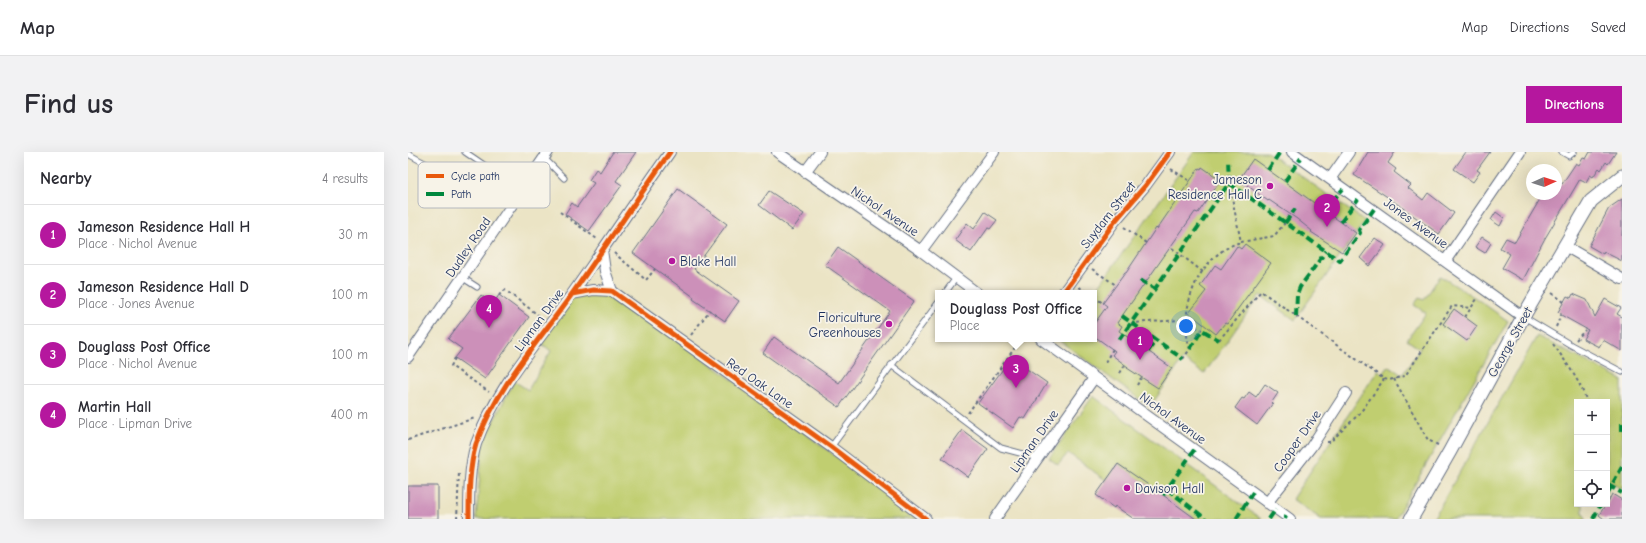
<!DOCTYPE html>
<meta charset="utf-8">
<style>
:root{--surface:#fff;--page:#f2f2f3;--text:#2b2b33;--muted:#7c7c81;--line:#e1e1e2;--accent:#b5179e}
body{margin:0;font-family:"Comic Neue",sans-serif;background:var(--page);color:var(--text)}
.controls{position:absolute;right:12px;bottom:12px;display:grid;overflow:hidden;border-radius:0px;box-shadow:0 4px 16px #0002}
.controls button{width:36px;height:36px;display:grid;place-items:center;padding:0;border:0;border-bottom:1px solid var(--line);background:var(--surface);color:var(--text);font:20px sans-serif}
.compass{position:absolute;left:1118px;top:12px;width:36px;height:36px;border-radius:50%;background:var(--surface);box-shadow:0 4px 16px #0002;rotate:87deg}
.you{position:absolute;left:778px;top:174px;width:14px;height:14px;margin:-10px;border:3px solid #fff;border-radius:50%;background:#1a73e8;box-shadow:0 0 0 6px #1a73e833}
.badge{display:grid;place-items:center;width:26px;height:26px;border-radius:50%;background:var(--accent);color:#fff;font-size:13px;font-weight:700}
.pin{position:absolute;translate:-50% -33px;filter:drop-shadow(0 1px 2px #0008)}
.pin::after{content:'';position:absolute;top:21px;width:14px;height:12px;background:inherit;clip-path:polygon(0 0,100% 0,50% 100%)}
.popup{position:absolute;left:527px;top:138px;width:162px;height:52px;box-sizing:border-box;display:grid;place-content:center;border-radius:0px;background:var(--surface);filter:drop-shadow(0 1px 3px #0005);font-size:13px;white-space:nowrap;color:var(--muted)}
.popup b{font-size:15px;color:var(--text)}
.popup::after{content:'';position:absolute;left:50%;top:100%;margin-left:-8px;border:8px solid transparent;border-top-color:var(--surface)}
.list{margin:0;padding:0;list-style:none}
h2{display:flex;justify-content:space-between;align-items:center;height:52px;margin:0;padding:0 16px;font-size:17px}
h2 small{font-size:13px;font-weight:400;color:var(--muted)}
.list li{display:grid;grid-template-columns:26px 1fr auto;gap:12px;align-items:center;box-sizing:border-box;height:60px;padding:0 16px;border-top:1px solid var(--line)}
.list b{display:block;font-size:15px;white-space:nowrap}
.list p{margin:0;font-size:13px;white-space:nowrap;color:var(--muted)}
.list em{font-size:13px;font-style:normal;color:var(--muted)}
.icon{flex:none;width:22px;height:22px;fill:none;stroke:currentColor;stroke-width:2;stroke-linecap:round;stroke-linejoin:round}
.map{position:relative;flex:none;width:1214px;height:367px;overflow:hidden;border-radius:0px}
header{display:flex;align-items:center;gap:24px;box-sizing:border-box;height:56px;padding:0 20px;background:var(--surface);border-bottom:1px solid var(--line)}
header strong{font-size:19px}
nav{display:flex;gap:22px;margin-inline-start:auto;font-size:14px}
.intro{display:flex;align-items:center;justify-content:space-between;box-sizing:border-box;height:96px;padding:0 24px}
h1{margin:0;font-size:28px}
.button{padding:10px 18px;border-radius:0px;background:var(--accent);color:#fff;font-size:14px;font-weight:700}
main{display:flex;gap:24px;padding:0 24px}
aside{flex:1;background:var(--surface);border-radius:0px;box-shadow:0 4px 16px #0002}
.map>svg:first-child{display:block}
.green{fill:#c0ce70;stroke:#6e7e67}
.building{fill:#cc90b9}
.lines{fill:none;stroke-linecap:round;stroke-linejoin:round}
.service-casing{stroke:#646e82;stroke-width:7}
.minor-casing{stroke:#646e82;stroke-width:12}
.tertiary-casing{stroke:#646e82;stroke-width:15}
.path{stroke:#646e82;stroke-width:2;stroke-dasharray:3 3;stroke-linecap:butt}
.service{stroke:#fff;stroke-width:5}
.minor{stroke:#fff;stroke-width:10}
.tertiary{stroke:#fff;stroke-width:13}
.quiet{stroke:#00873e;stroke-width:4;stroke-dasharray:8 4;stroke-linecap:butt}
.cycleway-casing{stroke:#f7f3e8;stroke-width:8}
.cycleway{stroke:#e8590c;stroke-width:5}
.poi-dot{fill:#b5179e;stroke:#f7f3e8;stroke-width:1.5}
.labels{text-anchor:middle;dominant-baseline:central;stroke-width:3.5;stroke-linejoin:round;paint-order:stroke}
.poi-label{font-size:13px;fill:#1b2f5e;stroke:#f7f3e8;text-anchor:end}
.street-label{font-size:13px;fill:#1b2f5e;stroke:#f7f3e8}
.key{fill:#f7f3e8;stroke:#b5b8bf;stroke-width:1}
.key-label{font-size:11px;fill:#1b2f5e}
</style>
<header>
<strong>Map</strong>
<nav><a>Map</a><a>Directions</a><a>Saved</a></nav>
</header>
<div class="intro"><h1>Find us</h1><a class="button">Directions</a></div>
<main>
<aside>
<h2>Nearby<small>4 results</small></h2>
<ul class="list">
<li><span class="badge">1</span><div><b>Jameson Residence Hall H</b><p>Place · Nichol Avenue</p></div><em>30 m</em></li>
<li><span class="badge">2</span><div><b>Jameson Residence Hall D</b><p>Place · Jones Avenue</p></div><em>100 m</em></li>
<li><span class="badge">3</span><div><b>Douglass Post Office</b><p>Place · Nichol Avenue</p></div><em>100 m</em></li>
<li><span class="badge">4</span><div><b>Martin Hall</b><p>Place · Lipman Drive</p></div><em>400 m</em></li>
</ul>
</aside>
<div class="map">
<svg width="1214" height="367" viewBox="0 0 1214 367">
<rect width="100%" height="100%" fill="#f7f3e8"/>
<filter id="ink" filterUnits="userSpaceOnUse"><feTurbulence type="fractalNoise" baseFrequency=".025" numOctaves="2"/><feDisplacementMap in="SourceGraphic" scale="8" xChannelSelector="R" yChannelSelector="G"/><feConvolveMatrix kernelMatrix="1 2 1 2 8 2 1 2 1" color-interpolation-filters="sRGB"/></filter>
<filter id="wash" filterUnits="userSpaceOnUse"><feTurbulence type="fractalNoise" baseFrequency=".012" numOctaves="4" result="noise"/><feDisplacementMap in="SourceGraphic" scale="16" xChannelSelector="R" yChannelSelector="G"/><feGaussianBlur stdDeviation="0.9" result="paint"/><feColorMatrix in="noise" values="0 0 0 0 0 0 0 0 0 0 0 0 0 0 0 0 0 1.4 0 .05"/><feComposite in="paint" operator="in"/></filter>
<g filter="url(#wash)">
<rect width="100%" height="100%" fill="#ebe4c5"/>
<path class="green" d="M786,0H859L957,69L887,168L852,143L796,222L775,207L742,255L652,189L653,187H686V141Z
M1032,124L1069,147L1100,169L987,367H913L884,347L970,218L975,222L981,214L994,223L1012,197L999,188L1018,161L1006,153L1011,146L1016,148Z
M204,139L513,367H68L75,290L106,229L120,238L143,199L133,191L164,142Z
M1129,184L1214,228V337L1199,329V250H1169V352H1175V360L1178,367H1025Z
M685,244L853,367H788L710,312L699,329L660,301L650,313L641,306Z"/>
<g id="blocks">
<path class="building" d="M205,0H228L208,29L214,33L181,79L157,62L164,51L169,55L186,31L181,28L188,17L192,20Z
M960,0H987L980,11L988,17L986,20L1003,33L1000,36L1015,48L1020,41L1046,61L1031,82L978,44L946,23Z
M1058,0H1082L1069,18L1072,20L1065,30L1046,17Z
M1182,0H1208L1200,12L1198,10L1193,18L1191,16L1185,25L1182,23L1178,30L1172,27L1136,88L1115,128L1094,116L1102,102L1092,96L1098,86L1107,90L1135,42H1148V29L1154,32L1168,11L1171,13L1175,6L1178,7Z
M845,7L948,81L934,100L903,80L904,79L889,67L861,48L860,49L831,27Z
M794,15L813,28L790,61L787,60L709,171L714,174L711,179L764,216L750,236L719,216L720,215L704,203L707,199L686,184V172L699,154L695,151L717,121H718L748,76L749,77L791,16L793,17Z
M270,37L319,72L286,117L331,149L317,169L285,147L286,145L225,101Z
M361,39L396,62L384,78L351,53Z
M1214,47V109L1196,100L1195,102L1181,94L1201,56Z
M577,60L589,68L582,77L580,76L563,100L547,88L559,71L566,77Z
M1088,60L1096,66L1092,74L1083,68Z
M1074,85L1083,91L1077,101L1067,95Z
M967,86L977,93L961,114L952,106Z
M837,92L863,111L819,172L817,171L808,182L781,161L798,139L792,134L807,113L813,117L829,94L833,97Z
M430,95L506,149L431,255L355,201L366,185L431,231L482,159L417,113Z
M1165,142L1179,148L1187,165L1197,147L1213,156L1209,162L1214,165V199L1195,188L1191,195L1175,187L1180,178L1153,163V161L1150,160L1159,144L1163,146Z
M73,143L85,152L91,143L121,165L77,227L47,206L54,197L40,187Z
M1046,157L1069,174L1059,189L1035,172Z
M603,206L639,231L617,267L612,265L605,276L570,251Z
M857,232L870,241L864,250L865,251L849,273L827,256L834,246L836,247L841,240L848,245Z
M554,278L580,297L560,325L534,306Z
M710,312L755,343L788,367H726L707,354L706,356L688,343Z
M0,334H30V367H0Z
M1204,342L1214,348V367H1196L1191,363L1198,352H1199Z"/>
</g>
</g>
<g filter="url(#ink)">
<use href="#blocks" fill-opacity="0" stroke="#646e82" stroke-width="1"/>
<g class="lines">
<g class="service-casing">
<path id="service" d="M57,0L114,39
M1154,0L1161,4L1166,0
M0,2L39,23L74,48
M136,6L156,26
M55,126L69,135
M537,141L548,126
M1116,165L1163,193L1214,220
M483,213L593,296L630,306
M423,295L530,151"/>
</g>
<g class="minor-casing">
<path id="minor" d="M369,0L513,99L569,141
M884,0L1115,165
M397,20L412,0
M922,27L941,0
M1157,94L1214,127
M194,98L197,119L204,139
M513,99L586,0
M1038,108L1112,0
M655,141L707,69L738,33L762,0
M164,142L185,138L204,139L423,295L518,367
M633,187L882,367
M0,205L140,0
M859,351L903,295L938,241
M61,367C61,343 61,315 68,292C88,236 130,190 164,142C197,95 229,47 262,0
M587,367L686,226"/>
</g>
<g class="tertiary-casing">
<path id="tertiary" d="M1003,367L1042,299L1115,165L1183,49L1214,24"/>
</g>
<path class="path" d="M763,17L782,29
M821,31L833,90L866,84L877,71
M152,60L189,87
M716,75L738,91
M764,96L795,120
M206,101L238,128L247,117
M684,117L708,133
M671,135L680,141
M1144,141L1156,150
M91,143L97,138L134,166
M686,145L695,151
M1057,165L1069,147
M723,171L774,168L794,178
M1148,175L1153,163
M283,183L302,158
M811,188L853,139L976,227L981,228L997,224L1044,154L1063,156
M1168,188L1177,178
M1145,192C1158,210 1172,229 1179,250
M47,206L43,214L81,240
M775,207L782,197C769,156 791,102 833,90
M697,210L705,197
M712,221L717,213
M986,227L1020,288L1032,294
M729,233L733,226
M560,261L613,187
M0,288L67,266
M919,290H922L952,261L976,227
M49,367L51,320"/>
<use href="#service" class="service"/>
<use href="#minor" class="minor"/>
<use href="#tertiary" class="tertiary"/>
<path class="quiet" d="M860,18L872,0
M877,29L893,6
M821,31L932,109L952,81L951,78L966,57
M802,44L809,49
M916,58L935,37
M933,70L950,47
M877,71L887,57
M732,128L747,137
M714,164L775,207
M888,164L889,143L892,135L918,99
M711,188L821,31L820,7
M782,197L794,178L811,188
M740,199L748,188
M1214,271V280
M1200,333L1214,341
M759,337L798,367
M1199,342L1214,315
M755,343L786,298
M828,367L845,340
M861,367L868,357
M877,367L878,364
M1185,367L1193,352"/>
<g class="cycleway-casing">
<path id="cycleway" d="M655,141L707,69L738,33L762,0
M164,142L185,138L204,139L423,295L518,367
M61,367C61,343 61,315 68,292C88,236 130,190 164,142C197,95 229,47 262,0"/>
</g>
<use href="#cycleway" class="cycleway"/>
</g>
</g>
<g class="poi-dot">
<circle cx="862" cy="34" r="4"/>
<circle cx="264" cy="109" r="4"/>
<circle cx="481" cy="172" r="4"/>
<circle cx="719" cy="336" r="4"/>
</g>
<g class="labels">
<g class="poi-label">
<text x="854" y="27">Jameson<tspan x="854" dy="15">Residence Hall C</tspan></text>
<text x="272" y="109" text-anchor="start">Blake Hall</text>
<text x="473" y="165">Floriculture<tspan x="473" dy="15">Greenhouses</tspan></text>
<text x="727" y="336" text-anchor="start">Davison Hall</text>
</g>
<g class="street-label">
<text transform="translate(477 59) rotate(34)">Nichol Avenue</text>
<text transform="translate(700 63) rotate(-52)">Suydam Street</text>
<text transform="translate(1008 71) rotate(36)">Jones Avenue</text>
<text transform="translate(60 95) rotate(-56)">Dudley Road</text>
<text transform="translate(131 168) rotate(-54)">Lipman Drive</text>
<text transform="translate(1102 190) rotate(-61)">George Street</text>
<text transform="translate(352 231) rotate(35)">Red Oak Lane</text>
<text transform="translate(765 266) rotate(36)">Nichol Avenue</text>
<text transform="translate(626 289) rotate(-55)">Lipman Drive</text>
<text transform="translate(889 289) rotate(-55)">Cooper Drive</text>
</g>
</g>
<rect x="10" y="10" width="132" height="46" rx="6" class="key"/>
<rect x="18" y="22" width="18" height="4" fill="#e8590c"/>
<rect x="18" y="40" width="18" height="4" fill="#00873e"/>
<g class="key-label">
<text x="43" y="28">Cycle path</text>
<text x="43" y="46">Path</text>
</g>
</svg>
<div class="controls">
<button>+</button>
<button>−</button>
<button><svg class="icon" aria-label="locate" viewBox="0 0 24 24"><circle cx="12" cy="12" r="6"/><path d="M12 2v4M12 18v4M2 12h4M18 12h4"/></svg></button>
</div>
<svg class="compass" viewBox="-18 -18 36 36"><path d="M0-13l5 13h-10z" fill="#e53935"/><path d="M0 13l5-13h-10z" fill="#7c7c81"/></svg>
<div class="you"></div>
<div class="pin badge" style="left:732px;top:208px">1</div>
<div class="pin badge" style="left:919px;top:75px">2</div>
<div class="pin badge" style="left:608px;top:236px">3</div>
<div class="popup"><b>Douglass Post Office</b>Place</div>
<div class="pin badge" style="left:81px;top:176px">4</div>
</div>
</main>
